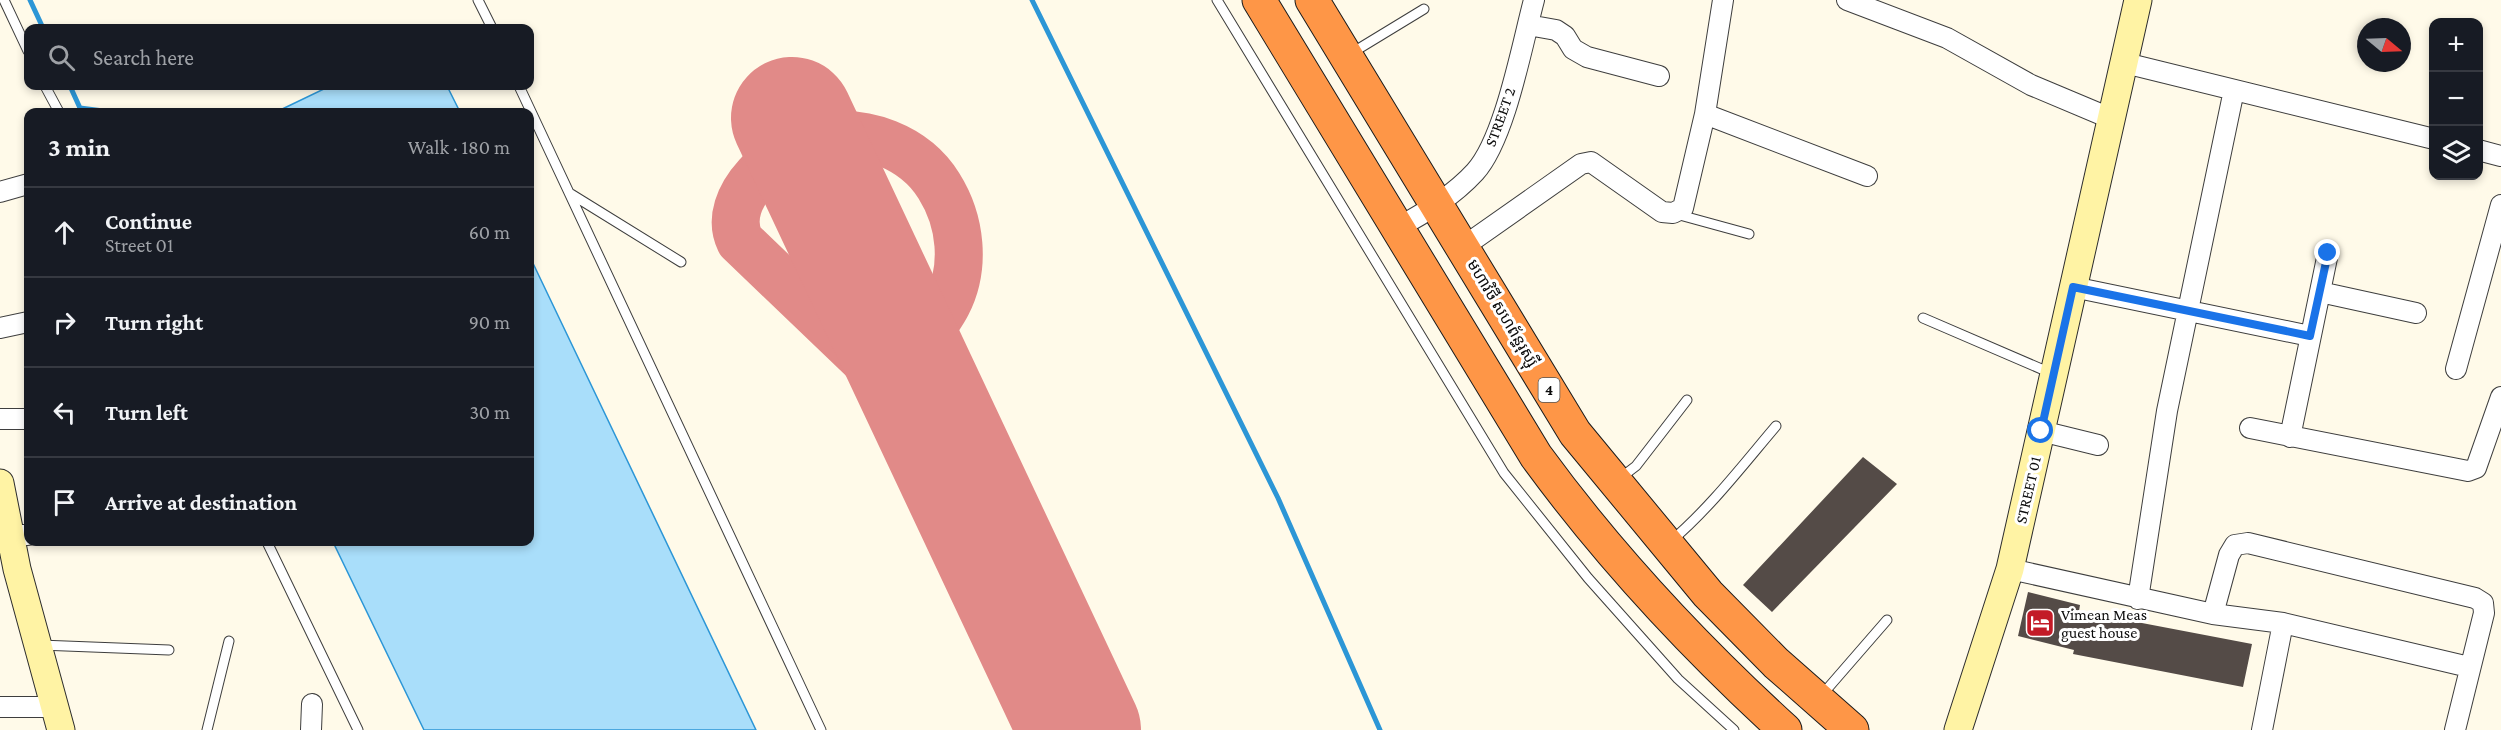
<!DOCTYPE html>
<meta charset="utf-8">
<style>
:root{--surface:#171b24;--page:#20242c;--text:#f1f3f6;--muted:#9ea1a6;--line:#363941}
body{margin:0;font-family:"Crimson Pro","Noto Sans Khmer",serif;background:var(--page);color:var(--text)}
.controls{position:absolute;right:18px;top:18px;display:grid;overflow:hidden;border-radius:12px;box-shadow:0 3px 9px #0003}
.controls button{width:54px;height:54px;display:grid;place-items:center;padding:0;border:0;border-bottom:2px solid var(--line);background:var(--surface);color:var(--text);font:30px sans-serif}
.compass{position:absolute;left:2357px;top:18px;width:54px;height:54px;border-radius:50%;background:var(--surface);box-shadow:0 3px 9px #0003;rotate:109deg}
.stop{position:absolute;width:18px;height:18px;margin:-14px;border:4px solid #1a73e8;border-radius:50%;background:#fff}
.stop.end{background:#1a73e8;border-color:#fff;box-shadow:0 2px 6px #0008}
.list{margin:0;padding:0;list-style:none}
h2{display:flex;justify-content:space-between;align-items:center;height:78px;margin:0;padding:0 24px;font-size:26px}
h2 small{font-size:20px;font-weight:400;color:var(--muted)}
.list li{display:grid;grid-template-columns:39px 1fr auto;gap:18px;align-items:center;box-sizing:border-box;height:90px;padding:0 24px;border-top:2px solid var(--line)}
.list b{display:block;font-size:22px;white-space:nowrap}
.list p{margin:0;font-size:20px;white-space:nowrap;color:var(--muted)}
.list em{font-size:20px;font-style:normal;color:var(--muted)}
.icon{flex:none;width:33px;height:33px;fill:none;stroke:currentColor;stroke-width:2;stroke-linecap:round;stroke-linejoin:round}
.map{position:relative;flex:none;width:2501px;height:730px;overflow:hidden}
.search{position:absolute;background:var(--surface);box-shadow:0 3px 9px #0003;left:24px;top:24px;width:510px;height:66px;display:flex;align-items:center;gap:15px;box-sizing:border-box;padding:0 21px;border-radius:12px;color:var(--muted);font-size:22px}
.panel{position:absolute;background:var(--surface);box-shadow:0 3px 9px #0003;left:24px;top:108px;width:510px;height:438px;border-radius:12px}
.map>svg:first-child{display:block}
.water{fill:#a9defa;stroke:#2c96d6;stroke-width:1.5}
.lines{fill:none;stroke-linecap:round;stroke-linejoin:round}
.stream{stroke:#2c96d6;stroke-width:5}
.taxiway{stroke:#e18a88;stroke-width:48}
.runway{stroke:#e18a88;stroke-width:122}
.building{fill:#544b47}
.lane-casing{stroke:#3e3e3e;stroke-width:11}
.street-casing{stroke:#3e3e3e;stroke-width:22}
.secondary-casing{stroke:#2d2d2d;stroke-width:29}
.highway-casing{stroke:#1c1c1c;stroke-width:35}
.lane{stroke:#fff;stroke-width:9}
.street{stroke:#fff;stroke-width:20}
.secondary{stroke:#fff3a4;stroke-width:27}
.highway{stroke:#fe9647;stroke-width:33}
.route{stroke:#1a73e8;stroke-width:8}
.labels{text-anchor:middle;dominant-baseline:central;stroke-width:6;stroke-linejoin:round;paint-order:stroke}
.shield{fill:#fff;stroke:#545454;stroke-width:1.5}
.shield-label{font-size:15px;font-weight:bold;fill:#0b0b0b}
.street-label{font-size:16px;fill:#0b0b0b;stroke:#fff}
.poi-label{font-size:16px;fill:#0b0b0b;stroke:#fff;text-anchor:start}
</style>
<div class="map">
<svg width="2501" height="730" viewBox="0 0 2501 730">
<rect width="100%" height="100%" fill="#fffae9"/>
<path class="water" d="M330,86H447L460,112H276Z
M530,257L756,730H424L333,542H530Z"/>
<g class="lines">
<path class="stream" d="M30,0L43,28
M1032,0L1278,498L1380,730
M70,86L80,108L111,112"/>
<path class="taxiway" d="M935,422C932,399 924,366 927,344C929,328 940,318 947,304C966,267 961,221 939,186C915,147 864,128 820,137C780,146 719,197 740,241L883,378L944,442"/>
<path class="runway" d="M792,118L1080,730"/>
</g>
<path class="building" d="M1863,457L1897,484L1772,612L1743,585Z
M2028,592L2080,605L2079,611L2252,644L2243,687L2073,654L2074,650L2018,636Z"/>
<g class="lines">
<g class="lane-casing">
<path id="lane" d="M4,0L28,51
M478,0L492,28
M1217,0L1504,473L1588,578L1678,679L1734,730
M1350,54L1424,9
M45,86L59,112
M519,86L821,730
M571,194L681,262
M1676,214L1749,234
M1923,318L2053,374
M1619,479L1636,466L1687,400
M267,542L358,730
M1670,542C1710,508 1742,466 1776,426
M40,645L169,650
M1821,696L1887,620
M207,730L229,641"/>
</g>
<g class="street-casing">
<path id="street" d="M1847,0L1947,38L2031,85L2112,119
M1528,25L1556,30L1565,36L1573,49L1587,57L1659,76
M2125,63L2434,139
M1705,114L1867,176
M2478,150L2501,156
M0,192L28,184
M1397,228C1425,213 1453,196 1475,172C1505,139 1522,45 1534,0
M1463,247L1581,164L1591,162L1662,212L1673,213L1683,208L1705,114L1723,0
M2073,287L2310,336
M2320,292L2416,313
M0,328L28,322
M2456,369L2501,205
M0,419H28
M2250,428L2468,471L2476,468L2501,397
M2041,431L2098,445
M2290,437L2328,253
M10,535H28
M2010,569L2213,614L2283,623L2469,667
M2138,599L2167,411L2234,90
M2213,614L2229,555L2235,545L2248,543L2475,598L2483,603L2484,613L2455,730
M0,707H54
M311,730L312,704
M2262,730L2283,623"/>
</g>
<g class="secondary-casing">
<path id="secondary" d="M0,483L17,569L61,730
M1958,730L2010,569L2138,0"/>
</g>
<g class="highway-casing">
<path id="highway" d="M1259,0L1536,456C1609,556 1693,646 1785,730
M1312,0L1575,433L1708,594L1776,663L1852,730"/>
</g>
<use href="#lane" class="lane"/>
<use href="#street" class="street"/>
<use href="#secondary" class="secondary"/>
<use href="#highway" class="highway"/>
</g>
<g class="lines">
<path class="route" d="M2041,431L2073,287L2310,336L2328,253"/>
</g>
<defs>
<g id="hotel-square" transform="scale(1.5)"><rect x="-9" y="-9" width="18" height="18" rx="4" fill="#c31b27" stroke="#fff"/><path d="M-6-4.5h1.5V1H6V5H4.5V3h-9V5H-6ZM-4 0a1.8 1.8 0 1 1 3.6 0ZM.5 0V-2.5h3Q6-2.5 6 0Z" fill="#fff"/></g>
</defs>
<g fill-rule="evenodd">
<use href="#hotel-square" x="2040" y="623"/>
</g>
<g class="labels">
<rect class="shield" x="1538.5" y="378" width="21" height="24" rx="4.5"/>
<g class="shield-label">
<text x="1549" y="390">4</text>
</g>
<g class="street-label">
<text transform="translate(1500 117) rotate(-70)">STREET 2</text>
<text transform="translate(1503 313) rotate(59)">មហាវិថី សហព័ន្ធរុស្ស៊ី</text>
<text transform="translate(2028 490) rotate(-77)">STREET 01</text>
</g>
<g class="poi-label">
<text x="2061" y="614">Vimean Meas<tspan x="2061" dy="18">guest house</tspan></text>
</g>
</g>
</svg>
<div class="controls">
<button>+</button>
<button>−</button>
<button><svg class="icon" aria-label="layers" viewBox="0 0 24 24"><path d="M12 4l9 5-9 5-9-5zM3 14l9 5 9-5"/></svg></button>
</div>
<svg class="compass" viewBox="-18 -18 36 36"><path d="M0-13l5 13h-10z" fill="#e53935"/><path d="M0 13l5-13h-10z" fill="#9ea1a6"/></svg>
<div class="stop" style="left:2041px;top:431px"></div>
<div class="stop end" style="left:2328px;top:253px"></div>
<div class="search"><svg class="icon" aria-label="search" viewBox="0 0 24 24"><circle cx="10" cy="10" r="6"/><path d="M15 15l6 6"/></svg>Search here</div>
<section class="panel">
<h2>3 min<small>Walk · 180 m</small></h2>
<ul class="list">
<li><svg class="icon" aria-label="ahead" viewBox="0 0 24 24"><path d="M12 20V5M6 11l6-6 6 6"/></svg><div><b>Continue</b><p>Street 01</p></div><em>60 m</em></li>
<li><svg class="icon" aria-label="right" viewBox="0 0 24 24"><path d="M7 20v-9h11M14 6l5 5-5 5"/></svg><div><b>Turn right</b></div><em>90 m</em></li>
<li><svg class="icon" aria-label="left" viewBox="0 0 24 24"><path d="M17 20v-9H6M10 6l-5 5 5 5"/></svg><div><b>Turn left</b></div><em>30 m</em></li>
<li><svg class="icon" aria-label="arrive" viewBox="0 0 24 24"><path d="M6 21V4h12l-3 4 3 4H6"/></svg><div><b>Arrive at destination</b></div></li>
</ul>
</section>
</div>
